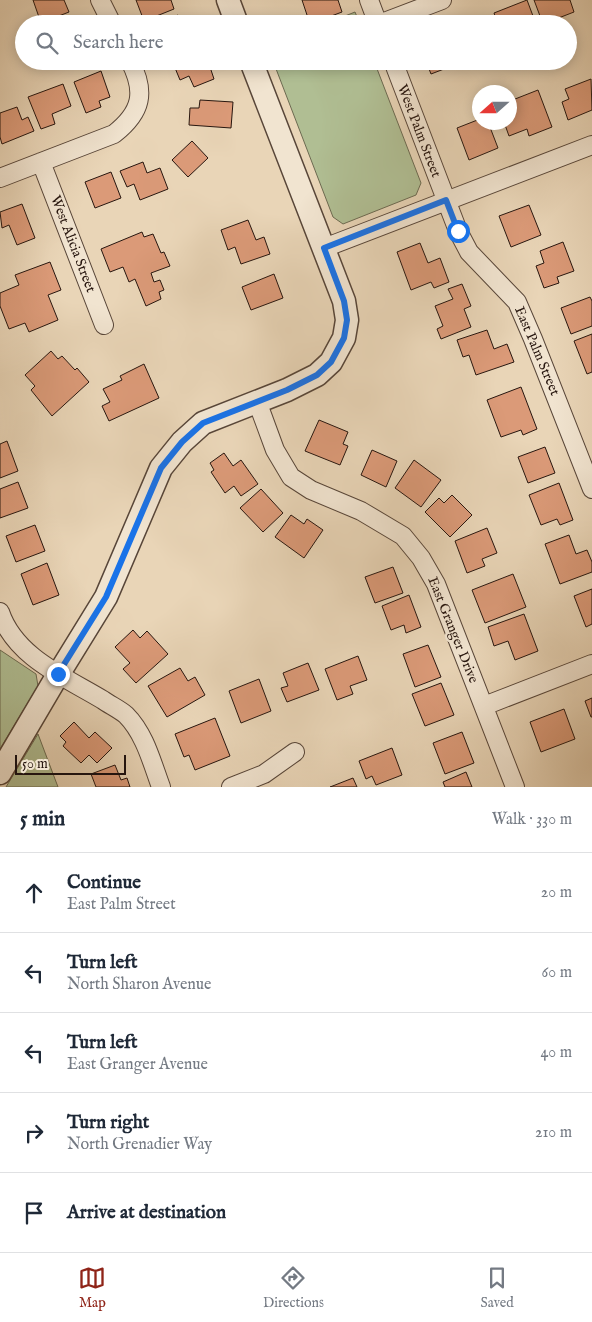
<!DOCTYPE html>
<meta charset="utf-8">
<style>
:root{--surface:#fff;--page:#f6f6f7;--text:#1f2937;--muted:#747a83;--line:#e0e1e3;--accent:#8f2418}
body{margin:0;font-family:"IM FELL English",serif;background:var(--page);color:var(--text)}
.compass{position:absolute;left:472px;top:85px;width:45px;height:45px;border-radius:50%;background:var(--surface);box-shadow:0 2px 12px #0003;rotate:249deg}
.scale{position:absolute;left:15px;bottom:12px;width:111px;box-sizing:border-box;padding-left:5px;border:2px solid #27160f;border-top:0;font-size:14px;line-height:18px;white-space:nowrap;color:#27160f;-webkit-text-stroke:4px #f1e4d0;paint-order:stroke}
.stop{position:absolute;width:15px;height:15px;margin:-11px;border:4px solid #1a73e8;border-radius:50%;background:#fff}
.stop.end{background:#1a73e8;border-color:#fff;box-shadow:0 1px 5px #0008}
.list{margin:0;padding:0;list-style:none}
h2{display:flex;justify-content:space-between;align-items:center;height:65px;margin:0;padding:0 20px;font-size:21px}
h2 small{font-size:16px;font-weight:400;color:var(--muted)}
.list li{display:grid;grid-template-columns:32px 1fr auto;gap:15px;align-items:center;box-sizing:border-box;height:80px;padding:0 20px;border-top:1px solid var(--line)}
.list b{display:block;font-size:19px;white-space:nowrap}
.list p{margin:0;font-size:16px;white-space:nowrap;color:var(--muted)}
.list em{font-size:16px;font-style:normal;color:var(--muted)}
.icon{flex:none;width:28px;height:28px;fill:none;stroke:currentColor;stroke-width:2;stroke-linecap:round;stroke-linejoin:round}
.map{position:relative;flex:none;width:592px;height:787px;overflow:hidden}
.search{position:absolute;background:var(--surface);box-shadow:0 2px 12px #0003;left:15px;right:15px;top:15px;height:55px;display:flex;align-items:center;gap:12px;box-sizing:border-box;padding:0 18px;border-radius:28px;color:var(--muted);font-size:19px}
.sheet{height:465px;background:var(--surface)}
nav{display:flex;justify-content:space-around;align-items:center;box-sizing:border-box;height:70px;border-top:1px solid var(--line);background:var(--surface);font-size:14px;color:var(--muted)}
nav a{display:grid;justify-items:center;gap:2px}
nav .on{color:var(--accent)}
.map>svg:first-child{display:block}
.green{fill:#b0be93;stroke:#6c6a51}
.building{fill:#db9a78;stroke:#27160f}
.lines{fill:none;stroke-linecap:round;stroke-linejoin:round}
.minor-casing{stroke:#584639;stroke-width:20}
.tertiary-casing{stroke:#584639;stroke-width:25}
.minor{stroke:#f1e4d0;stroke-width:18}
.tertiary{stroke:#f1e4d0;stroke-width:22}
.route{stroke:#1a73e8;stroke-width:6}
.labels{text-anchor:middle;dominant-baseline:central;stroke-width:4.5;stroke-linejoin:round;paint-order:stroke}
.street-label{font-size:14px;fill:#27160f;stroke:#f1e4d0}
</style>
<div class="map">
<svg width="592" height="787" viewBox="0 0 592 787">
<rect width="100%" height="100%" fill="#e9d5b7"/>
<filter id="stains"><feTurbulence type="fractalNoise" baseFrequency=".004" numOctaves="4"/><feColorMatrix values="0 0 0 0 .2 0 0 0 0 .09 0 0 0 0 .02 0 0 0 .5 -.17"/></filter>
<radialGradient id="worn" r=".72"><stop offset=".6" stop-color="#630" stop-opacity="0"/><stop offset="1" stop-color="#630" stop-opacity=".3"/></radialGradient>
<path class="green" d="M355,12L360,24H325Z
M273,61H374L421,183L416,195L343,224L333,217Z
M0,650L36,674L38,686L0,749Z
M38,734L58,787H6Z"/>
<path class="building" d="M33,0H64L69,12L41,23Z
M136,0H171L174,9L144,21Z
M302,0H338L342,12L310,24Z
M527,0L536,24H498L494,13Z
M534,0H570L574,12L543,24Z
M178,15L181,24H156Z
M73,17L76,24H55Z
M177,61H216L209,64L214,79L194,87L189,76L180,80L173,63Z
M426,61H456L457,64L431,74Z
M101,71L110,97L99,101L101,107L86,113L74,82Z
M591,79L592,110L568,120L562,102L569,99L565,89Z
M63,84L71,106L52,114L55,124L41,129L28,97Z
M538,90L552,127L529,136L527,129L509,136L504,122H510V101Z
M200,100L233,102L231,128L189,125L190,108H199Z
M17,107L22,120L28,117L34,131L2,144L0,137V113Z
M480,119V122H488L498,148L469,160L457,128Z
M192,141L208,158L188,177L172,160Z
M143,162L147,173L160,168L168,189L140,200L134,184L127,187L120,171Z
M111,172L121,198L95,208L85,182Z
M22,204L35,238L17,245L9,225L2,228L0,212Z
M529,205L541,235L511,247L499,216Z
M248,220L256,240L264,237L270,254L241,264L235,247L228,250L221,230Z
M142,232L144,237L153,234L161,253L164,252L170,266L151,273L154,282L160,280L164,290L159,292L161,299L146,306L135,279L129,282L123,267L110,272L101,249Z
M563,242L574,271L557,277L559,283L544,288L536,266L544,263L540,251Z
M420,243L428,263L440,258L449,282L434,288L431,282L411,290L397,252Z
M50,262L61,290L48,295L58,320L29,332L25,323L9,329L0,306V293L19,285L15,275Z
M274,274L283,298L251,310L242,287Z
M462,284L471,306L464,309L471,327L441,339L437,329L443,326L435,306L453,299L448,289Z
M590,297L592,301V326L571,334L561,308Z
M487,330L494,349L507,344L514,362L476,375L469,355L463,357L457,340Z
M592,334V372L587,374L574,341Z
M51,351L58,359L62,356L75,370L77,368L89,382L52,416L31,390L35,386L25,375Z
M144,364L159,398L109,421L102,406L110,402L103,389L122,380L120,376Z
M521,387L537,429L523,435L521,430L501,437L487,400Z
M319,420L348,432L343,444L348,446L340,465L305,451Z
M7,441L18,471L0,478V444Z
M545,447L555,473L528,483L518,457Z
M372,450L397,461L386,487L361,475Z
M224,453L233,466L241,460L258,484L241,496L234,486L225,493L211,472L214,470L210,463Z
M414,460L441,480L421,507L395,488Z
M18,482L28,508L0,518V489Z
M559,483L573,520L560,525L557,519L541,525L529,495Z
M261,489L283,513L263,532L240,508Z
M452,495L472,515L450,537L425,512L439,498L444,503Z
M291,515L304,524L307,519L323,530L304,558L275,537Z
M35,525L45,551L16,562L6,536Z
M487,528L497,553L482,559L485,566L467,573L455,541Z
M569,535L576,554L587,550L592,562V572L560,584L545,544Z
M47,563L59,595L33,605L21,574Z
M393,567L403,593L375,603L365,577Z
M513,574L526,607L485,623L472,590Z
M592,589V624L586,627L574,596Z
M409,595L421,627L406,633L404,625L391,630L382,606Z
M524,614L538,651L515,660L508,641L494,646L488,627Z
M133,630L140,638L147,631L168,654L136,683L123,669L130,663L115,647Z
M428,645L441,677L415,687L403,654Z
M358,656L367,680L350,686L353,694L337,700L325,669Z
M308,663L319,690L287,702L281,688L288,686L283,673Z
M180,668L188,681L195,677L205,695L167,717L148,686Z
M259,679L271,711L241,723L229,691Z
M441,683L454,715L425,726L412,694Z
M592,698V717H591L585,701Z
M564,709L575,739L541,752L530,722Z
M215,718L230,756L195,770L189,755L184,757L175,734Z
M74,722L89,738L95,732L112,748L97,763L89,755L81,763L63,746L66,742L60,736Z
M462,732L474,763L445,774L433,743Z
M392,748L402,775L376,785L372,776L366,779L359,761Z
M115,765L121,780L127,778L130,787H96L91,774Z
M466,772L472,787H445L443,782Z
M353,778L357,787H330Z"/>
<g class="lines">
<g class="minor-casing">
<path id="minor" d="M100,0L112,24
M369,0L378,24
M379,24L442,0
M393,61L458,231L469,252L517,302L533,339L592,489
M41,162L104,325
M0,178L114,134C142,112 146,92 130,61
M324,248L592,145
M257,401L275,450L291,477L311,490L361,511L403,536L421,558L436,584L515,787
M0,612C15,657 65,677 103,700C110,705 119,709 126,715C145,734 152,763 161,787
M484,706L592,664
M231,787L264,774L295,752"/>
</g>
<g class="tertiary-casing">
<path id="tertiary" d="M228,0L237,24
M0,773L53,683L106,597L161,468L182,442L203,423L287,390L317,375L331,362L344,338L347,320L344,301L251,61"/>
</g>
<use href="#minor" class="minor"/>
<use href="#tertiary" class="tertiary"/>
</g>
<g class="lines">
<path class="route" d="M58,674L106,597L161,468L182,442L203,423L287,390L317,375L331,362L344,338L347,320L344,301L324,248L446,200L458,231"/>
</g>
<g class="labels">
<g class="street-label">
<text transform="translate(419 131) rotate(69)">West Palm Street</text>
<text transform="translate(73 244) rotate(69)">West Alicia Street</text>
<text transform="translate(537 351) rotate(67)">East Palm Street</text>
<text transform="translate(453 630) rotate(68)">East Granger Drive</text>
</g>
</g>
<rect width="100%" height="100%" filter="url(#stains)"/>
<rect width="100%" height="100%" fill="url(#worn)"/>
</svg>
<svg class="compass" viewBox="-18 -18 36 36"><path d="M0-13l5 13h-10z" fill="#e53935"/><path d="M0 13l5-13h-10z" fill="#747a83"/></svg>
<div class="scale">50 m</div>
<div class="stop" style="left:458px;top:231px"></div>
<div class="stop end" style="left:58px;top:674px"></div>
<div class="search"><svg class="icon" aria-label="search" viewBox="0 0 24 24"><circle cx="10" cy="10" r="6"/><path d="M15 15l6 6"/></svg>Search here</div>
</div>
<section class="sheet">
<h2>5 min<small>Walk · 330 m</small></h2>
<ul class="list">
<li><svg class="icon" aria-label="ahead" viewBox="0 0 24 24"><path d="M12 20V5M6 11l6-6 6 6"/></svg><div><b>Continue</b><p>East Palm Street</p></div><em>20 m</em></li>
<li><svg class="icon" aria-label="left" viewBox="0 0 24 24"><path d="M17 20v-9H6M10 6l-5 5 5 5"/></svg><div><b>Turn left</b><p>North Sharon Avenue</p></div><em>60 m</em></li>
<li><svg class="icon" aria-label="left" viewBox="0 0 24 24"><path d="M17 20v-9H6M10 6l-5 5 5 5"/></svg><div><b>Turn left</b><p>East Granger Avenue</p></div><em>40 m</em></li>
<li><svg class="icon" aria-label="right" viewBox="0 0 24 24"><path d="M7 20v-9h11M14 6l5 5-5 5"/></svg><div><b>Turn right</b><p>North Grenadier Way</p></div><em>210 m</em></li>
<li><svg class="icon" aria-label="arrive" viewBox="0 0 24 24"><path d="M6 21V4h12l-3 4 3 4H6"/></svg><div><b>Arrive at destination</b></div></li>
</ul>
</section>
<nav>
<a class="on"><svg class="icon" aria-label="map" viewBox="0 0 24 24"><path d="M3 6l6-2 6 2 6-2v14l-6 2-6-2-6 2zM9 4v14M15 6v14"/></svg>Map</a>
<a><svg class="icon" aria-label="directions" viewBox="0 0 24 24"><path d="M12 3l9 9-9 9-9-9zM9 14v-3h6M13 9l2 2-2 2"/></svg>Directions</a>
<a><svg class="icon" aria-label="saved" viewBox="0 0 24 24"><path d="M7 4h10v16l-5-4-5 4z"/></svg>Saved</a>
</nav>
